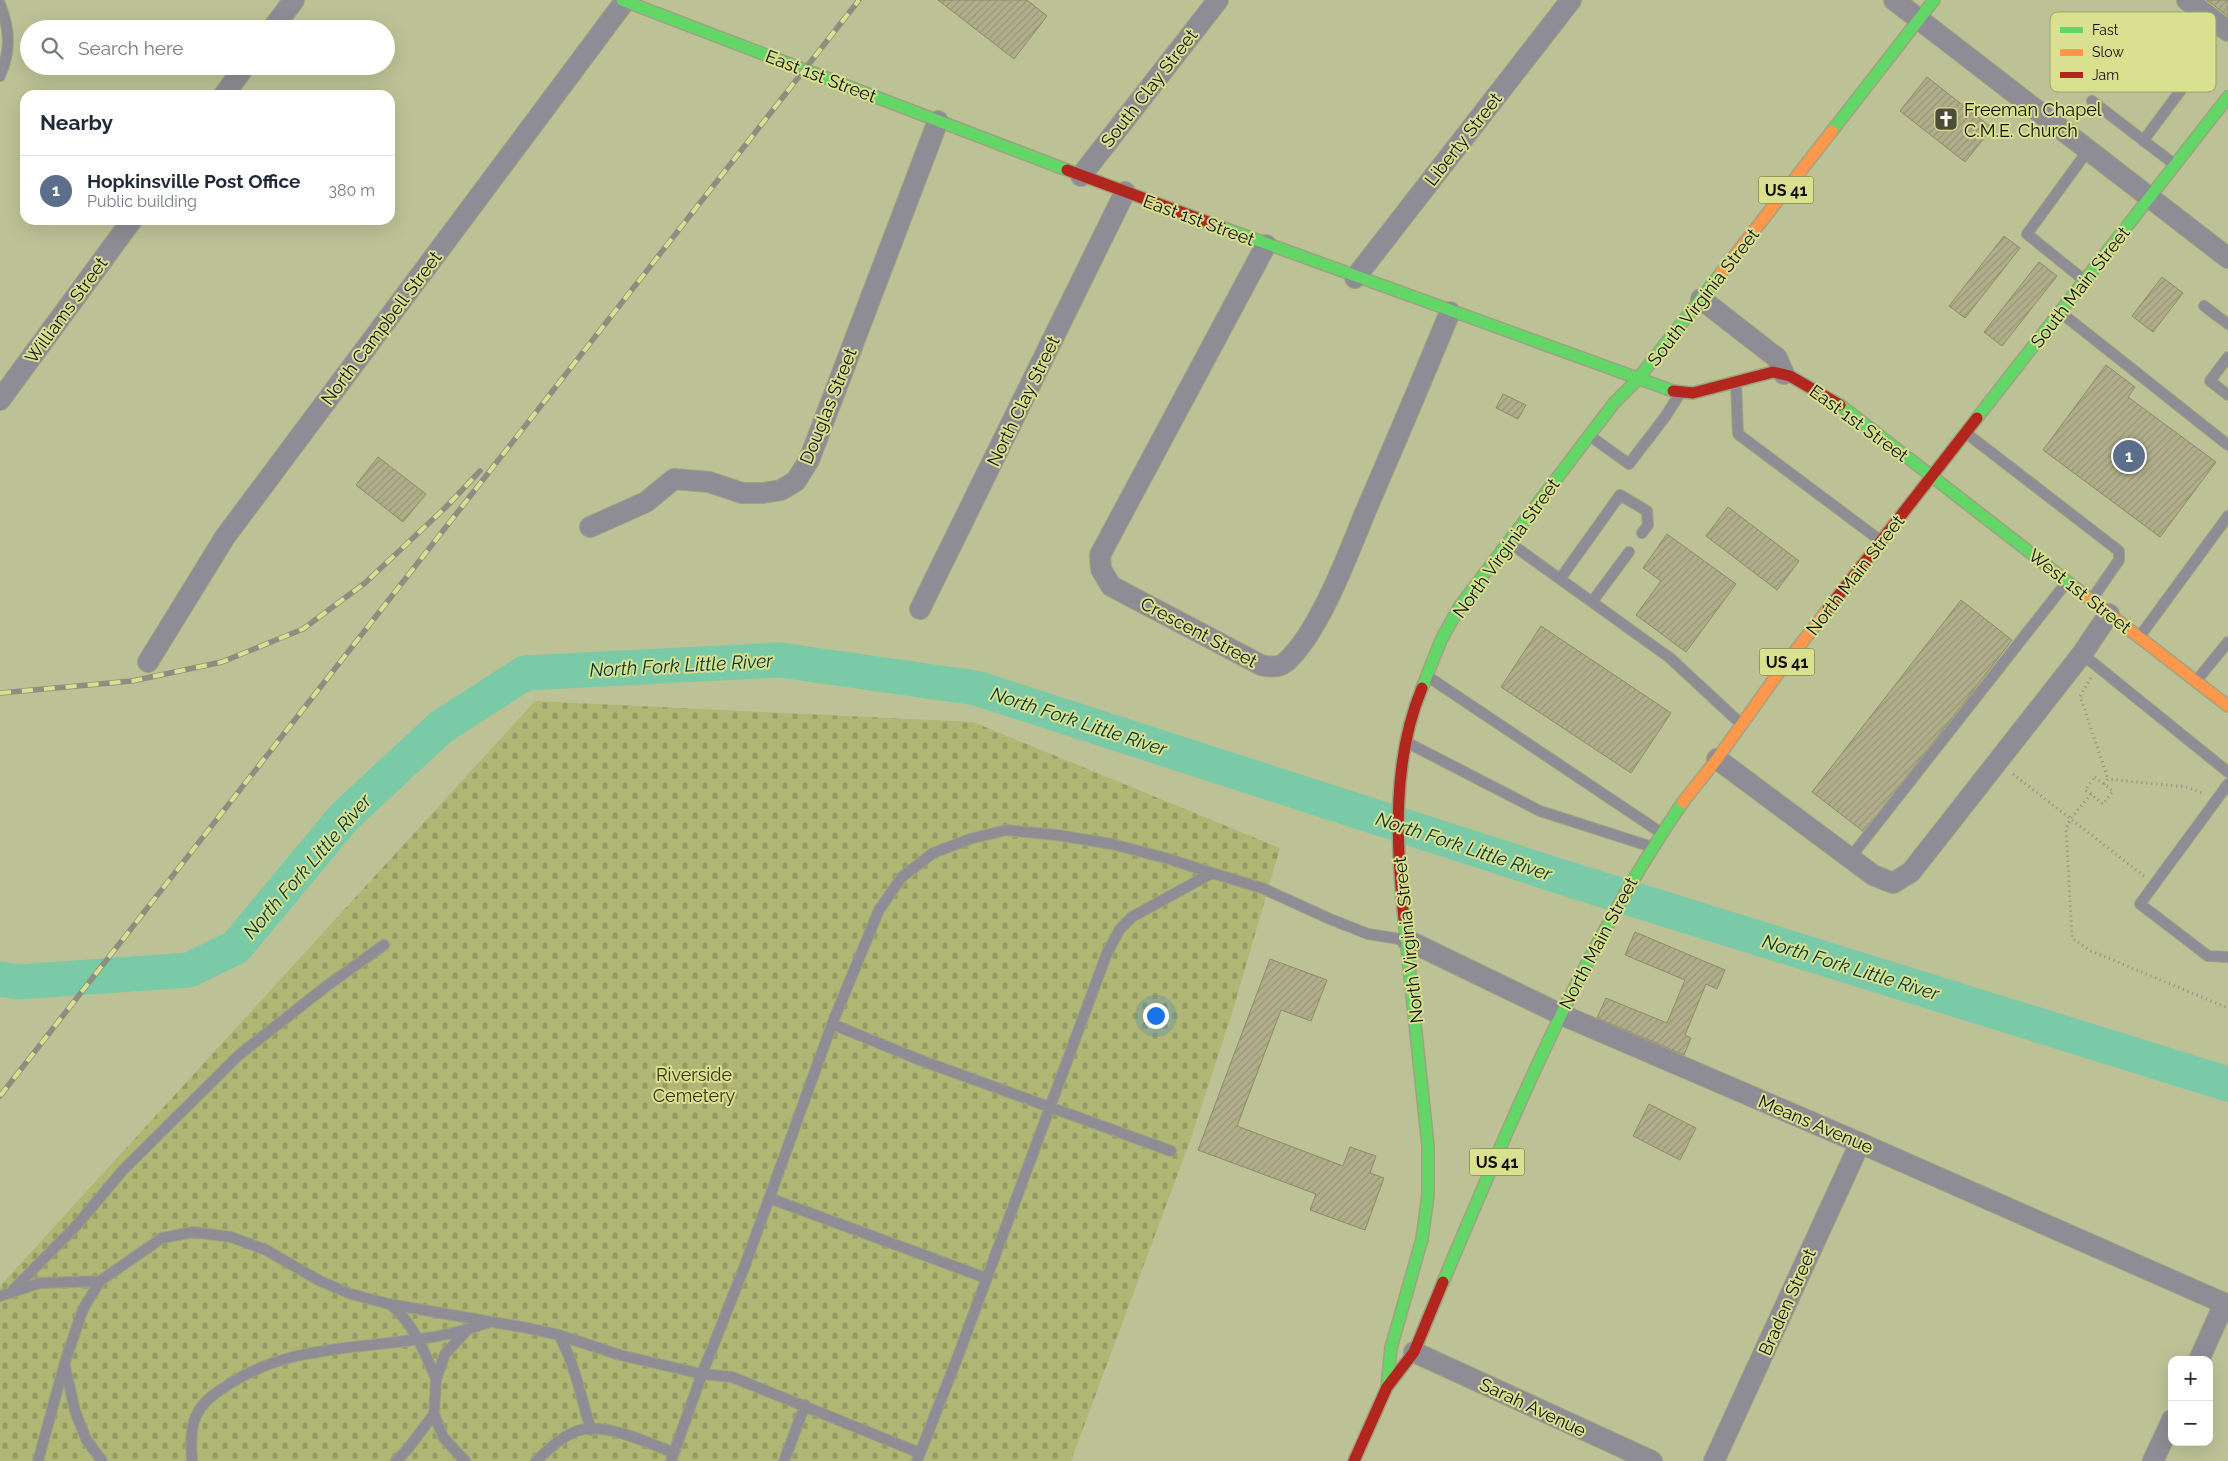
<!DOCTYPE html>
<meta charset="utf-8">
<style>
:root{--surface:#fff;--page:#f6f6f7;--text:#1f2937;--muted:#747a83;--line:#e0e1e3;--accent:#4c4e34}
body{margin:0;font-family:Raleway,sans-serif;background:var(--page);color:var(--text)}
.controls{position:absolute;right:15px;bottom:15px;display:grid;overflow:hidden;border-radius:10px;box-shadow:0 5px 20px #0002}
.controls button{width:45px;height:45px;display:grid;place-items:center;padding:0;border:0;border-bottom:1px solid var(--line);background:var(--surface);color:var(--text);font:25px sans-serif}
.you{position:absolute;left:1155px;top:1015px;width:18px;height:18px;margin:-12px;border:4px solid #fff;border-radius:50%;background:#1a73e8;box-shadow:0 0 0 8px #1a73e833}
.badge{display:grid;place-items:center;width:32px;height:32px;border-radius:50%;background:var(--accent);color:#fff;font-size:16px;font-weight:700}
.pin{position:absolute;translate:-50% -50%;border:2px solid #fff;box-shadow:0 1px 5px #0006}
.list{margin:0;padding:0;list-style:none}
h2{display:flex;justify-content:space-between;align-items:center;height:65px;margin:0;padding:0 20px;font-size:21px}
h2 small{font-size:16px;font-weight:400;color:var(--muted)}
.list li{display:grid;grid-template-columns:32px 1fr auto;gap:15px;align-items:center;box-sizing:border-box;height:70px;padding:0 20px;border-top:1px solid var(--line)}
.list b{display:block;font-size:19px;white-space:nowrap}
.list p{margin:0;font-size:16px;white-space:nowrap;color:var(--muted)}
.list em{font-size:16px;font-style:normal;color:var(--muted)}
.icon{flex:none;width:28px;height:28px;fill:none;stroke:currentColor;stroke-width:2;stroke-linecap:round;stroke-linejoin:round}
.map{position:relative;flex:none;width:2228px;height:1461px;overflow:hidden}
.search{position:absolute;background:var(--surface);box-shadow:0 5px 20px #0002;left:20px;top:20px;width:375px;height:55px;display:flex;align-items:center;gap:12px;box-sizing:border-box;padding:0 18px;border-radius:28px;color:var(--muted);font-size:19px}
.panel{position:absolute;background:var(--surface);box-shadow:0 5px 20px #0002;left:20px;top:90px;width:375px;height:135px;border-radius:15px}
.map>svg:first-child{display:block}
.cemetery{fill:url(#cemetery-stones)}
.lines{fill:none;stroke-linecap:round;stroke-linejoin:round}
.river{stroke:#7ac9a7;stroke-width:35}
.building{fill:url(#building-hatch);stroke:#8d8b67}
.lane-casing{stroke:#9fa281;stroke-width:12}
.street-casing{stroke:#9fa281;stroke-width:22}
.fast-casing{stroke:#9fa281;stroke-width:14}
.slow-casing{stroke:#9fa281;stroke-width:14}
.jam-casing{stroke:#9fa281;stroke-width:14}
.path{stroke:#8c8c82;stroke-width:3;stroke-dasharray:1 4;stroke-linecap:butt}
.lane{stroke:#8e8c94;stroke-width:10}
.street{stroke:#8e8c94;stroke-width:20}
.fast{stroke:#63d668;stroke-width:11}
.slow{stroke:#ff974d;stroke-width:11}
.jam{stroke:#b3261e;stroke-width:11}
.rail-casing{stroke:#8d8d80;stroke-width:5.5}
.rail{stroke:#d9e190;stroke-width:4;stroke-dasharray:11;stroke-linecap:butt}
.labels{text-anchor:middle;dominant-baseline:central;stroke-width:4;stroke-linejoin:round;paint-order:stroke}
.shield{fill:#d9e190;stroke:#4c4f2b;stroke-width:1}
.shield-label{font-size:16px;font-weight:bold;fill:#0f1000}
.street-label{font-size:18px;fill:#0f1000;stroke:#d9e190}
.poi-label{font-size:18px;fill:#0f1000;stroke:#d9e190;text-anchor:start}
.park-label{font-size:18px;fill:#32340e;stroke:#d9e190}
.water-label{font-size:19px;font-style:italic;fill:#003327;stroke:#d9e190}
.key{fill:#d9e190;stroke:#9ca265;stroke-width:1}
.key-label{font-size:14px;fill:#0f1000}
</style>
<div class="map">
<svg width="2228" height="1461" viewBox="0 0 2228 1461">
<defs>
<pattern id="cemetery-stones" width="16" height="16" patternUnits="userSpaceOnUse" patternTransform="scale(1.25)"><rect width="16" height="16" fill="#b0b674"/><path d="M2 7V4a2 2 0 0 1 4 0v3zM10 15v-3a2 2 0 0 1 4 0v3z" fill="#969b63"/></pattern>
<pattern id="building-hatch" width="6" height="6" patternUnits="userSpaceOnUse" patternTransform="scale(1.25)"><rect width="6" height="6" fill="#b0ae8a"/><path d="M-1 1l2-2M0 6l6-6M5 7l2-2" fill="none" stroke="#969575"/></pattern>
</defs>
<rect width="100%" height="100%" fill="#bdc296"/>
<path class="cemetery" d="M535,701L973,722L1280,848L1233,1010L1190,1141L1071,1461H0V1286Z"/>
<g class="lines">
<path class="river" d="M0,979L18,982L189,970L236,947L344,817L441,727L525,673L780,660L976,688L1568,879L2228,1084"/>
</g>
<path class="building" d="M938,0H1027L1047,16L1014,59Z
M2207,0H2228V16Z
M1927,77L1992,128L1965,162L1900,111Z
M2004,236L2020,248L1965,318L1949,306Z
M2039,262L2057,276L2002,346L1984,332Z
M2162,277L2183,293L2153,332L2132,316Z
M2106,365L2135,387L2128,397L2216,462L2160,537L2043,450Z
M1503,394L1526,405L1518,419L1496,408Z
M378,457L426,494L403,522L356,485Z
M1728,507L1799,561L1777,590L1706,536Z
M1667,534L1736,584L1686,652L1636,615L1661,581L1643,568Z
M1961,600L2012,640L1864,832L1812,792Z
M1541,626L1671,713L1631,773L1501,687Z
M1635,932L1725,970L1717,989L1706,984L1685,1035L1691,1038L1684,1055L1597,1018L1606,998L1667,1023L1685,980L1625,955Z
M1270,959L1327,980L1311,1021L1281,1010L1237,1126L1343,1166L1350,1147L1376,1156L1370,1173L1384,1178L1365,1230L1310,1210L1316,1194L1198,1150Z
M1649,1104L1696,1128L1680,1160L1633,1136Z"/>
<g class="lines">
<g class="lane-casing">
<path id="lane" d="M0,4C10,30 11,50 0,76
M2092,101L2174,164
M2143,141L2204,59L2155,21
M2084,280L2027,234L2089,149
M2204,306L2228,324
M2060,312L2228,445
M2228,357L2210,381L2228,395
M1736,382L1738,434L1881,541
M1966,433L2119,551V560L2092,599
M1590,436L1629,464L1665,417L1679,395
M1510,543L1670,658L1740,723
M1560,579L1620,495L1647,511L1648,525L1642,533
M1592,602L1629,552
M2140,636L2228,516
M2082,654L2228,772
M1427,676L1660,832
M2197,680L2228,642
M1408,743L1540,811L1649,846
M2228,784L2140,904L2208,956L2228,957
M1850,858L2066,583
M832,1024L920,1060L1171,1151
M769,1198L986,1278
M13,1290L76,1226L123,1170L239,1055L324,988L384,945
M0,1296L40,1283L100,1281L162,1238L193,1232L231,1237L266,1250L320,1281L351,1294L389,1304L527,1328L559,1335L620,1355L702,1374L732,1377L920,1453
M390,1304C414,1324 424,1351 436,1379
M559,1335C575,1364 581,1398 591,1430
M65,1366L75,1411L86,1439L102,1461
M434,1414L443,1437L465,1461
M38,1461L65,1362L83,1309L100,1281
M192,1461C191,1446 190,1430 196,1416C202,1403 211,1396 222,1389C295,1336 387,1353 468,1329
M396,1461L407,1450L434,1414L436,1379L445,1354L468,1329L490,1322
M536,1461C548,1450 561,1437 577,1431C603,1421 649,1443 674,1453
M671,1461L702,1374L744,1268L832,1024L879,910L902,877L933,853L970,839L1006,830L1057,835L1112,844L1169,859L1212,873
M784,1461L805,1405
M917,1461L958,1356L1107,953L1120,929L1132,917L1212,873L1262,888L1330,919L1368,934L1406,940"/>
</g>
<g class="street-casing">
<path id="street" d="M1894,0L2228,258
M2187,0L2228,31
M272,29L294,0
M224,95L245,66
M1081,176L1218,0
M1266,245L1100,555L1101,569L1111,586L1261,665C1269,667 1279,668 1286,662C1319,632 1347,557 1364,515C1393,448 1422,380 1450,312
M1355,278L1571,0
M1701,299L1777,358L1784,374
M0,400L132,220
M590,527L646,502L674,479L709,482L742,493H763L781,490L796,481L809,460L938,121
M920,609L1125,192
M148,662L225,537L625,1
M1717,759L1873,875L1893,883L1911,872L2082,654L2109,614
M1407,940L1560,1014L1860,1143L2228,1305
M1414,1352L1652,1461
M2199,1360L2224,1304
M1714,1461L1860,1143
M2153,1461L2172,1420"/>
</g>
<g class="fast-casing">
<path id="fast" d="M622,0L1067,170
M1832,131L1934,0
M1221,227L1673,391
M1840,405L2077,589
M1977,418L2228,97
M1422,688L1441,640L1460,606L1614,403L1637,380L1721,273
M1443,1282C1513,1117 1581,950 1683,802
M1387,1387L1391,1348L1422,1239L1428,1195V1146L1404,919"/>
</g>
<g class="slow-casing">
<path id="slow" d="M1721,273L1832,131
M2077,589L2228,706
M1683,802L1717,759L1782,668L1828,609"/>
</g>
<g class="jam-casing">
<path id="jam" d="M1067,170L1221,227
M1673,391L1693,393L1773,372L1790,376L1840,405
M1828,609L1977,418
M1404,919C1396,843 1392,760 1422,688
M1354,1461L1387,1387L1414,1352L1443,1282"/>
</g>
<path class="path" d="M2091,678L2080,696L2108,779
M2013,774L2144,876
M2095,777L2113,791L2103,804L2085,790Z
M2104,784L2108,779L2186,787L2205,794
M2091,794L2071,818L2066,829L2072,938L2091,951L2228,1008"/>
<use href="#lane" class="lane"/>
<use href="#street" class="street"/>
<use href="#fast" class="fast"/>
<use href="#slow" class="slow"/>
<use href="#jam" class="jam"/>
<g class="rail-casing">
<path id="rail" d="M0,693L132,681L222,662L303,629L365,583L446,507L480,471
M0,1096L859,0"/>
</g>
<use href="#rail" class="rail"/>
</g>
<defs>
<g id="church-square" transform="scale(1.25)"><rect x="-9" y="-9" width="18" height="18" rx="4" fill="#4c4e34" stroke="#d9e190"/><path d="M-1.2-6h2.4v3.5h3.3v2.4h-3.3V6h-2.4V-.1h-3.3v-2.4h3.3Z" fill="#fff"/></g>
</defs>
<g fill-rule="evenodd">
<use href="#church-square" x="1946" y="119"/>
</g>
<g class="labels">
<g class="shield">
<rect x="1758.5" y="176.5" width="55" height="27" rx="4"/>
<rect x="1759.5" y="648.5" width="55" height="27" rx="4"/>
<rect x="1469.5" y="1148.5" width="55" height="27" rx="4"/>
</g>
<g class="shield-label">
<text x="1786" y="190">US 41</text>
<text x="1787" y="662">US 41</text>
<text x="1497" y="1162">US 41</text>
</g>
<g class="street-label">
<text transform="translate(821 76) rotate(21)">East 1st Street</text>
<text transform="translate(1149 88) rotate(-52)">South Clay Street</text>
<text transform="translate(1463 139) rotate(-52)">Liberty Street</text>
<text transform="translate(1199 220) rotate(20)">East 1st Street</text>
<text transform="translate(2080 287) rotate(-52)">South Main Street</text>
<text transform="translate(1703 297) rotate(-52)">South Virginia Street</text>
<text transform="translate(66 310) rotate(-54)">Williams Street</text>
<text transform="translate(381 328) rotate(-53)">North Campbell Street</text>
<text transform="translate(1023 401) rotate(-64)">North Clay Street</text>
<text transform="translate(828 406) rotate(-68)">Douglas Street</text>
<text transform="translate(1859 423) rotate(36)">East 1st Street</text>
<text transform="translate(1506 548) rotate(-54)">North Virginia Street</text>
<text transform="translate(1855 575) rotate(-52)">North Main Street</text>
<text transform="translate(2080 591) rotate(38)">West 1st Street</text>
<text transform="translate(1199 632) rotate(28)">Crescent Street</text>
<text transform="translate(1408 940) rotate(-96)">North Virginia Street</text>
<text transform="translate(1598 943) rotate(-62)">North Main Street</text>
<text transform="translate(1816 1124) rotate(23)">Means Avenue</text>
<text transform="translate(1787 1302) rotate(-66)">Braden Street</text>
<text transform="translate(1533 1407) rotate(25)">Sarah Avenue</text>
</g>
<g class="poi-label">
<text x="1964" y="109">Freeman Chapel<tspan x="1964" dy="21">C.M.E. Church</tspan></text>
</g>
<g class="park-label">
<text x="694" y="1074">Riverside<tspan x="694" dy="21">Cemetery</tspan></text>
</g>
<g class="water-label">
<text transform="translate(681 665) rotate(-3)">North Fork Little River</text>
<text transform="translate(1079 721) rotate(18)">North Fork Little River</text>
<text transform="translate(1464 846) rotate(18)">North Fork Little River</text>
<text transform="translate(307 866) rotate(-49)">North Fork Little River</text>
<text transform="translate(1851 967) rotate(17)">North Fork Little River</text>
</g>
</g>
<rect x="2050" y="12" width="166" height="80" rx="8" class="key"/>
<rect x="2060" y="27" width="23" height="6" fill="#63d668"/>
<rect x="2060" y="49" width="23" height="7" fill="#ff974d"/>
<rect x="2060" y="72" width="23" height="6" fill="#b3261e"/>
<g class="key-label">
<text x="2092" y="35">Fast</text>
<text x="2092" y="57">Slow</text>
<text x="2092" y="80">Jam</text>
</g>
</svg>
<div class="controls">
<button>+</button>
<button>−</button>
</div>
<div class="you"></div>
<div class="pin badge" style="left:2129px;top:456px;background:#5c6f8a">1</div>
<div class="search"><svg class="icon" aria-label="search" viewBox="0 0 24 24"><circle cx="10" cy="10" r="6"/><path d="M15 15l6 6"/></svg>Search here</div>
<section class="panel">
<h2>Nearby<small></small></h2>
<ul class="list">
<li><span class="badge" style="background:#5c6f8a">1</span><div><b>Hopkinsville Post Office</b><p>Public building</p></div><em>380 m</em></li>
</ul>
</section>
</div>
